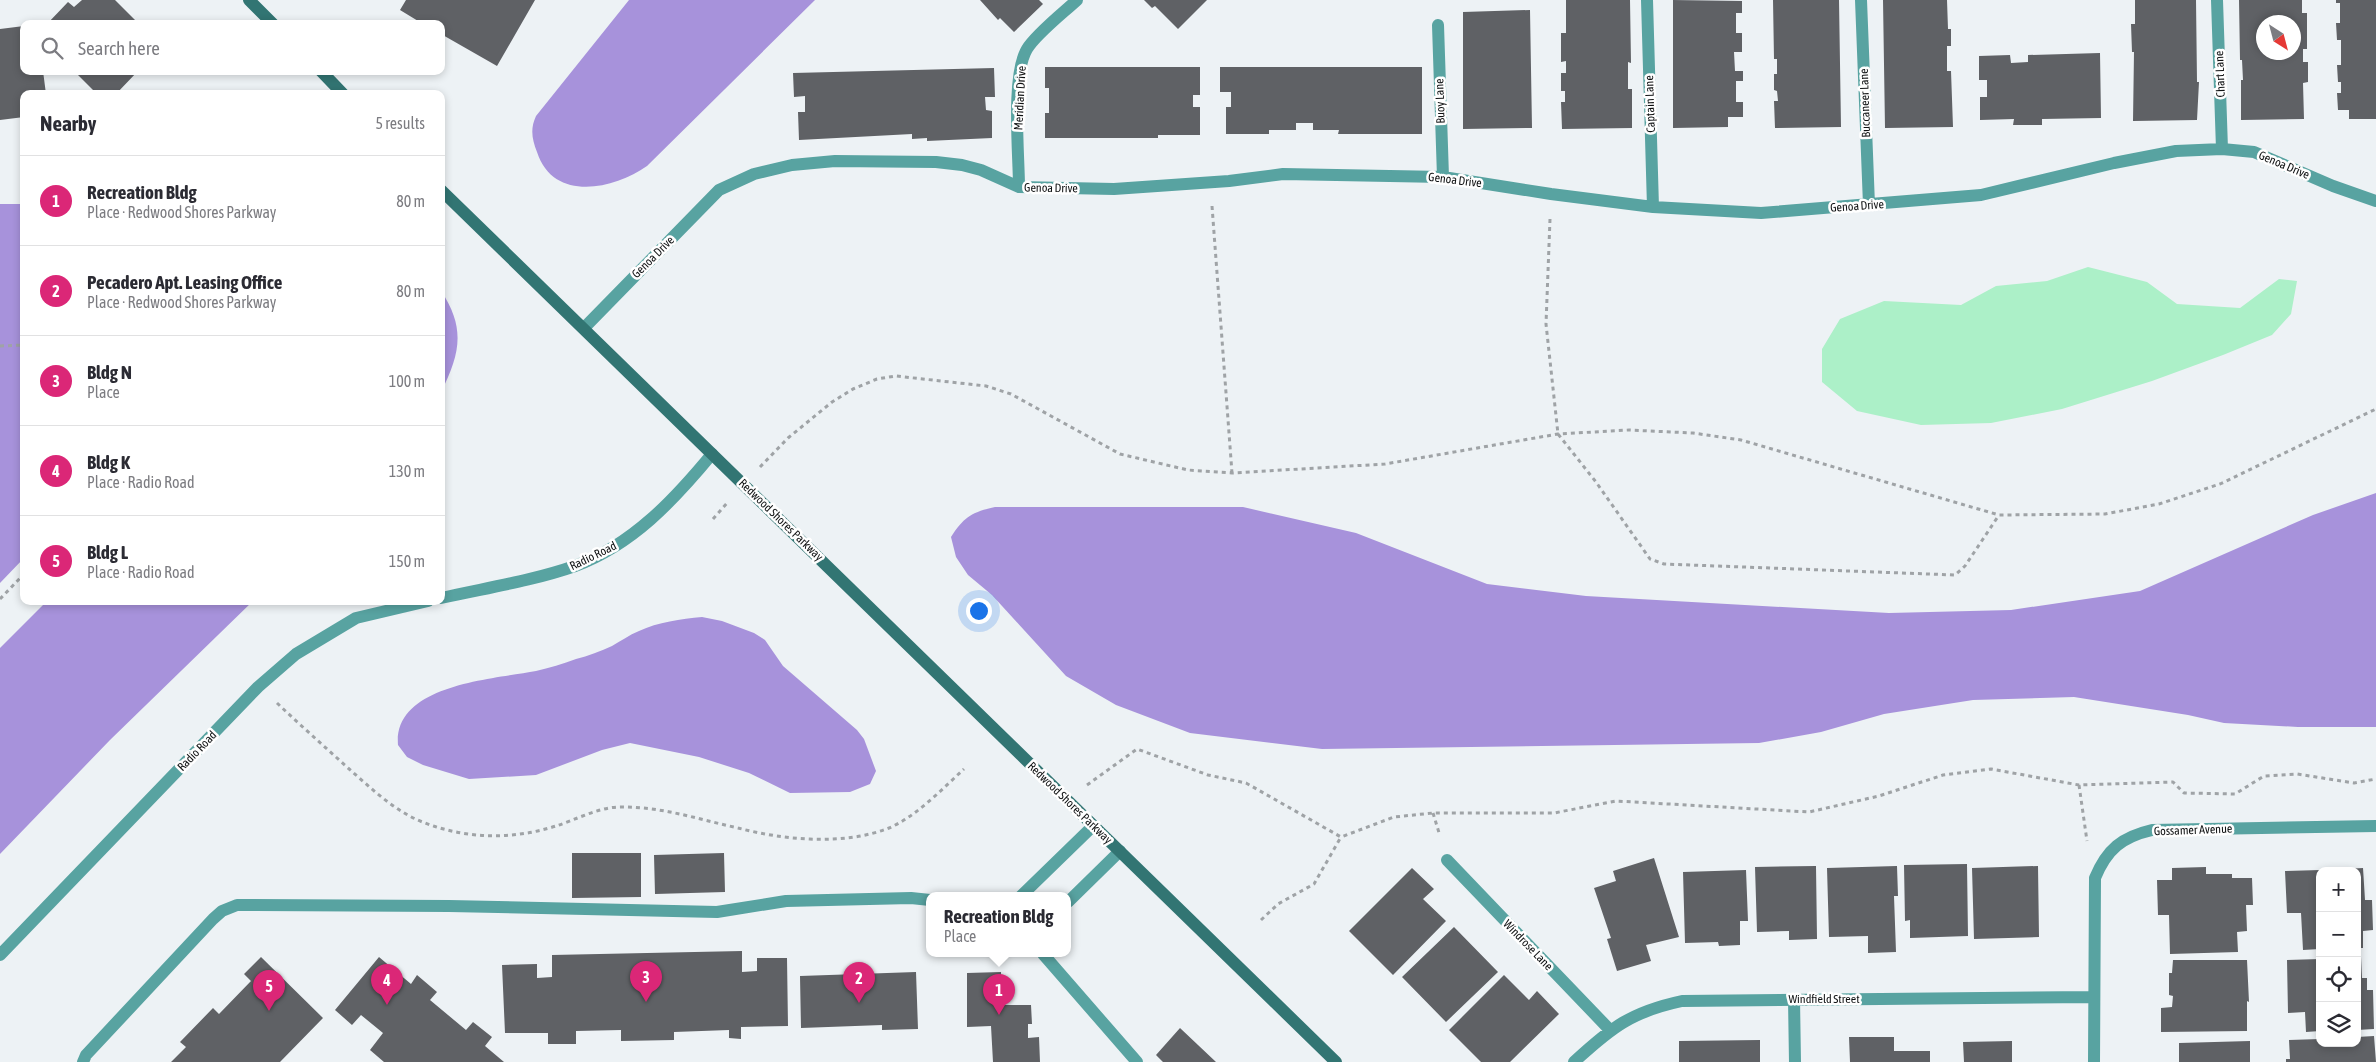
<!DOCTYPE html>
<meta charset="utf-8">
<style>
:root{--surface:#fff;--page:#f7f7f7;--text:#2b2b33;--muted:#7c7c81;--line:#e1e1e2;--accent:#db2777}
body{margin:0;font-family:"Asap Condensed",sans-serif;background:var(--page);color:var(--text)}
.controls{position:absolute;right:15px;bottom:15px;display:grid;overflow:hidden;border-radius:10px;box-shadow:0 2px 8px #0003}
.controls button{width:45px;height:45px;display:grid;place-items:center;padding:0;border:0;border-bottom:1px solid var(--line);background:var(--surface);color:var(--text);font:25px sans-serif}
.compass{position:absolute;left:2256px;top:15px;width:45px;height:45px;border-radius:50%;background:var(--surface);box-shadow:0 2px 8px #0003;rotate:144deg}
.you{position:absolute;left:978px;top:610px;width:18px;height:18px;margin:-12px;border:4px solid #fff;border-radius:50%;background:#1a73e8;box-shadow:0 0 0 8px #1a73e833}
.badge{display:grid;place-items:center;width:32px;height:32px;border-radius:50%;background:var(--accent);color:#fff;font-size:16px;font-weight:700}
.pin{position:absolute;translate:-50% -41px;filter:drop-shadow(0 1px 2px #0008)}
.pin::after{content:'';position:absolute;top:26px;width:18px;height:15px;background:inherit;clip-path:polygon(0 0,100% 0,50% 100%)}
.popup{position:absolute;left:926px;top:892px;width:145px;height:65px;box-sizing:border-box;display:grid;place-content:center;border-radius:10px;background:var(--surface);filter:drop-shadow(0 1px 4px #0005);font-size:16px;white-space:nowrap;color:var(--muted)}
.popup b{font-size:19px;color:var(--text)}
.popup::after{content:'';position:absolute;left:50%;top:100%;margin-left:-10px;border:10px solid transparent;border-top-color:var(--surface)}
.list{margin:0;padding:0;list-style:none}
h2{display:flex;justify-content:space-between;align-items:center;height:65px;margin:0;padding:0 20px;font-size:21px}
h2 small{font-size:16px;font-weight:400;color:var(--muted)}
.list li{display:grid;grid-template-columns:32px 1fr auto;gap:15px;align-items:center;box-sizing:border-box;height:90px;padding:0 20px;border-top:1px solid var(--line)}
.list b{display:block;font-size:19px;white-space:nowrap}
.list p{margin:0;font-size:16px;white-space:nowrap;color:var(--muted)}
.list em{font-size:16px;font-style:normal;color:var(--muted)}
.icon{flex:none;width:28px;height:28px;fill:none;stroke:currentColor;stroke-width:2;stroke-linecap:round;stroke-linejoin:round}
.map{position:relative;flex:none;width:2376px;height:1062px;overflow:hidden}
.search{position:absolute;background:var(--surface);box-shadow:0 2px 8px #0003;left:20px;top:20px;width:425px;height:55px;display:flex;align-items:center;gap:12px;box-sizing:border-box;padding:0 18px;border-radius:10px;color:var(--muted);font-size:19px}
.panel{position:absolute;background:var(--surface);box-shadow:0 2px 8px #0003;left:20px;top:90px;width:425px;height:515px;border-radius:10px}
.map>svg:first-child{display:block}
.green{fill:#acf0c8}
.water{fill:#a792db}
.building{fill:#5f6165;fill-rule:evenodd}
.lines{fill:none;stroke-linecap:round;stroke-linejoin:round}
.path{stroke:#9fa3a6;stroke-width:3;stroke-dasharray:4 4;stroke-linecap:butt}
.street{stroke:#58a3a1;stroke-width:12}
.secondary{stroke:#327573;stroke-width:12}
.labels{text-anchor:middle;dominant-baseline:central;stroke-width:5;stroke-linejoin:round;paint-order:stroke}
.street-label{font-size:12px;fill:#0f1112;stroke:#fff}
</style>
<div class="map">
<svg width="2376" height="1062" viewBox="0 0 2376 1062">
<rect width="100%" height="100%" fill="#edf2f5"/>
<path class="green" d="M2088,267L2147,282L2177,304L2240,308L2279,279L2297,281L2291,314L2272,335L2223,355L2152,381L2062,409L1991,423L1921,425L1857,411L1822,382V349L1840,319L1884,301L1961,305L1996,286L2047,281Z"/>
<path class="water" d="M629,0H815L647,166C613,190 553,202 537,152C532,139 530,129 536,116Z
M0,204H24V558L0,583Z
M441,291C466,328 460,354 441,392Z
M2376,493V727H2298L2224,723L2188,715L2074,697L1973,700L1884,714L1821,732L1759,743L1322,749L1190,733L1116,705L1066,676L992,595L968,575L956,557L951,537C964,517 972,512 995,507H1243L1356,533L1487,584L1586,596L1889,613L2011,610L2140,591L2313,515Z
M47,601H253L110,740L0,854V648Z
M702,617L722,621L754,633L765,640L783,666L857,730L864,739L876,771L870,784L850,792L790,793L749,773L699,757L630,743L602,750L536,775L469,779L423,765L407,757L398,745C393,684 494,679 536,671C549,668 563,664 576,659C588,656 601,651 612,646C621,641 629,635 639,631C658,622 681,619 702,617Z"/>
<path class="building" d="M82,0H115L139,24H47L68,2L74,7Z
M406,0H535L497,66L441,34V24H423L400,10Z
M980,0H1039L1043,4L1014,32L1000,18L998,20Z
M1144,0H1207L1178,29L1155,6L1152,8Z
M1566,0H1630L1631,63L1628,62V89H1632V128L1562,129L1561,102H1565V91H1561V73H1566V61L1561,62V33H1566Z
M1673,0L1742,1V13H1736V33H1742V52H1734L1735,71H1743V81H1736V102H1743V117H1728V127L1673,128Z
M1773,0H1839L1841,127L1775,128L1774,101H1778L1777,91L1774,90V74H1777V59H1774Z
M1883,0H1947L1948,29H1951V46H1947V71H1951L1953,127L1885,128Z
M2135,0H2196L2197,82H2199L2197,120L2133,121L2134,52H2132L2131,24H2135Z
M2239,0H2302V13H2307V49H2303V62H2308V82L2303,83L2304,119L2241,120V80H2243L2242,60H2240ZM2264,22H2294V52H2264Z
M2336,0H2376V119H2349V110H2338L2337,93H2341V82H2338L2337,65H2341V40H2337L2336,23H2340V3H2336Z
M1530,10L1532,128L1463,129V12Z
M24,26V71H43L46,94H24V117L0,120V29Z
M2100,53L2101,118L2042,119V125H2013L2014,119L1980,120V97H1987V80H1979V56L2010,55L2011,63L2028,62V55Z
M1045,67H1200V95H1193V107H1200V135H1158V138H1045V113H1049V88H1045Z
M1220,67H1422V134H1338L1339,130H1313V123H1296V130H1269V134H1226V107H1231V92H1220Z
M994,68L995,97H985L986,110L992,111V138L927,141V138L912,139V134L799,140L798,112H805V96L794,97L793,73Z
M74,71H138L116,94H97Z
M572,853H641V897L572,898Z
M724,853L725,892L655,894L654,855Z
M1654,858L1679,937L1646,945L1651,961L1617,971L1607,939L1611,938L1594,888L1616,881L1613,871Z
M1967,864L1968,936L1910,938V920L1905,921L1904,865Z
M1816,866L1817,939L1789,940V931L1757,932L1755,867Z
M1897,866L1898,896H1894L1896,952L1868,953V936L1829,937L1827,868Z
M2038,866L2039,937L1974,939L1972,868Z
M2206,867V874H2232V878H2252L2253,905H2246L2247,931L2237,932L2238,952L2170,954L2169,915H2158L2157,880H2172V868Z
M1412,868L1434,889L1423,899L1446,921L1393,975L1349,931Z
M2363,868L2365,900H2372L2373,930L2363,931V948H2357V871L2345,869Z
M1746,870L1748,921H1740V945L1719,946L1718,942L1685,943L1683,872Z
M2320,870V949L2303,950L2301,913H2287L2285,871Z
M1454,927L1498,972L1446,1022L1402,977Z
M742,951V972L757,971V958H787L788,1026L741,1027V1039L729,1038V1030L674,1032V1040L621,1041V1030L576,1031V1044H548V1033H505L502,965L537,964V978L552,977V955Z
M261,957L323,1018L280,1062H171L186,1047L180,1042L213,1008L219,1014L251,981L244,974Z
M379,957L411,984L417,975L437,992L430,1000L466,1030L473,1022L492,1037L485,1046L504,1062H384L370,1050L383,1033L361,1015L352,1025L335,1010Z
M2357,957H2361L2362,978H2367V990H2373L2374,1029L2357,1030Z
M2320,959V1031L2306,1032L2305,1012L2288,1013L2287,960Z
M2173,960H2247L2249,1002L2247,1001V1031L2161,1032V1008L2172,1007L2173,996L2169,995V973H2172Z
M916,972L918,1029L882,1030V1025L801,1028L800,976Z
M1001,972L1002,1005H1031L1032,1024H1028V1038L1039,1037L1040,1062H993L991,1026L967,1027V973Z
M1504,975L1529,1000L1537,991L1559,1014L1510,1062H1481L1449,1030Z
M1180,1028L1216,1062H1163L1156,1055Z
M2374,1036L2376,1062H2286V1059H2290L2289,1040L2320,1039V1043H2357V1037Z
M1849,1037H1894V1051H1930V1062H1850Z
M1760,1040V1062H1679V1041Z
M2012,1041V1062H1964L1963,1042Z
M2250,1041V1062H2179V1043Z"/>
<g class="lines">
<path class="path" d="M1212,206L1232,473
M1550,219L1546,324L1558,434L1596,482L1650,559L1664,564L1955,575L1965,566L1999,515
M0,346L24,345
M760,467L788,438L832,402L853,389L877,379L896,376L986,386L1011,394L1120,454L1188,470L1232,473L1385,464L1558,434L1629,430L1693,433L1741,440L1999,515L2105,514L2159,504L2220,484L2376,409
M713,519L727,503
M0,599L24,574
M277,703C300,725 324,746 348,768C371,788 395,812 425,823C467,839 512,840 556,826C575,820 597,808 618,807C660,806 697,819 738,828C784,840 843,846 889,828C917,816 942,789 964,769
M1087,785L1137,749L1208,775L1246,783L1341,837L1394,817L1433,813H1554L1616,801L1809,812L1879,796L1943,775L1991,769L2079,785L2173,782L2184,793L2235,794L2264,776L2297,774L2354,783L2376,779
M2079,785L2087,841
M1433,813L1440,836
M1261,920L1278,904L1314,884L1341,837"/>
<path class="street" d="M1647,0L1653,207
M1861,0L1869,205
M2217,0L2222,149
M1438,25L1443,177
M1019,187C1019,155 1011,76 1027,49C1036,34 1063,13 1077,0
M584,328L719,190L754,174L792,165L835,161L936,162L962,165L981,170L1019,187L1114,189L1229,181L1283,174L1443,177L1551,194L1653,207L1761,213L1981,195L2114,163L2176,151L2222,149L2254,152L2333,186L2376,201
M441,598C485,588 532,581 575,566C632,545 674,500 712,454
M1447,860L1609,1029
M1021,896L1093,826
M1068,902L1120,851
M1043,954L1137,1062
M0,955L258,687L296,654L356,618L428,601
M1794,999L1795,1062
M83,1062L86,1055L213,919L222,911L237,905L449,906L717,912L786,901L911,898L930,900
M1574,1062C1612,1027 1631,1012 1682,1001L2093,997
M2094,1062L2095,878C2107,849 2122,837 2152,830L2376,826"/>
<path class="secondary" d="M249,0L273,24
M321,71L343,94
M441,190L1336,1062"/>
</g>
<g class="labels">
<g class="street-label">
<text transform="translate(2220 74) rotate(-92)">Chart Lane</text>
<text transform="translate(1020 98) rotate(-87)">Meridian Drive</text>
<text transform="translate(1440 101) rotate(-92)">Buoy Lane</text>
<text transform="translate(1865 103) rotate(-92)">Buccaneer Lane</text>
<text transform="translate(1650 104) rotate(-92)">Captain Lane</text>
<text transform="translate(2284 165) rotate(23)">Genoa Drive</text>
<text transform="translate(1455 180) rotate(7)">Genoa Drive</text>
<text transform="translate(1051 188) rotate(1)">Genoa Drive</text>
<text transform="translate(1857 206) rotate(-4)">Genoa Drive</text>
<text transform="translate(653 257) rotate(-45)">Genoa Drive</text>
<text transform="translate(781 520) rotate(44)">Redwood Shores Parkway</text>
<text transform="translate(593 556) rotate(-26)">Radio Road</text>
<text transform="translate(197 751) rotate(-46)">Radio Road</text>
<text transform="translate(1070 803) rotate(44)">Redwood Shores Parkway</text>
<text transform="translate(2193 830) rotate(-2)">Gossamer Avenue</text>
<text transform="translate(1528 945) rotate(46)">Windrose Lane</text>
<text x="1824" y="999">Windfield Street</text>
</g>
</g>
</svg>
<div class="controls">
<button>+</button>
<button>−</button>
<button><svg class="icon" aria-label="locate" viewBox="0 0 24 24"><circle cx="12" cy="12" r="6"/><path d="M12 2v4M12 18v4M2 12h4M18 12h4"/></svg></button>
<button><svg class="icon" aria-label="layers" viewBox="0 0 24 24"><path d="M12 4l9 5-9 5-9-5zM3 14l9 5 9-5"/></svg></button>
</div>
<svg class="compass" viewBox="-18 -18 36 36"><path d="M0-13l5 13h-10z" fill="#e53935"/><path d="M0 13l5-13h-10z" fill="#7c7c81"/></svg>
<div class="you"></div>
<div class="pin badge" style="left:999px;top:1015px">1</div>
<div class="popup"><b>Recreation Bldg</b>Place</div>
<div class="pin badge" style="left:859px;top:1003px">2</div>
<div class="pin badge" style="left:646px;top:1002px">3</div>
<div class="pin badge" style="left:387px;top:1005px">4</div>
<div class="pin badge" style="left:269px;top:1011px">5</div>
<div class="search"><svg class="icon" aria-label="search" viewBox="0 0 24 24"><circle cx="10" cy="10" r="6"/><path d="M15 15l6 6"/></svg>Search here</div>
<section class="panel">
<h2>Nearby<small>5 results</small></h2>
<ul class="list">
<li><span class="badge">1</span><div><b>Recreation Bldg</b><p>Place · Redwood Shores Parkway</p></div><em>80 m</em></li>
<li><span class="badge">2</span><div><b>Pecadero Apt. Leasing Office</b><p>Place · Redwood Shores Parkway</p></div><em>80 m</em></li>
<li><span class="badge">3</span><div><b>Bldg N</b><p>Place</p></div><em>100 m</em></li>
<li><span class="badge">4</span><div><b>Bldg K</b><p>Place · Radio Road</p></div><em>130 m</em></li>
<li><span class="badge">5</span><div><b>Bldg L</b><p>Place · Radio Road</p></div><em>150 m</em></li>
</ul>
</section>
</div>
